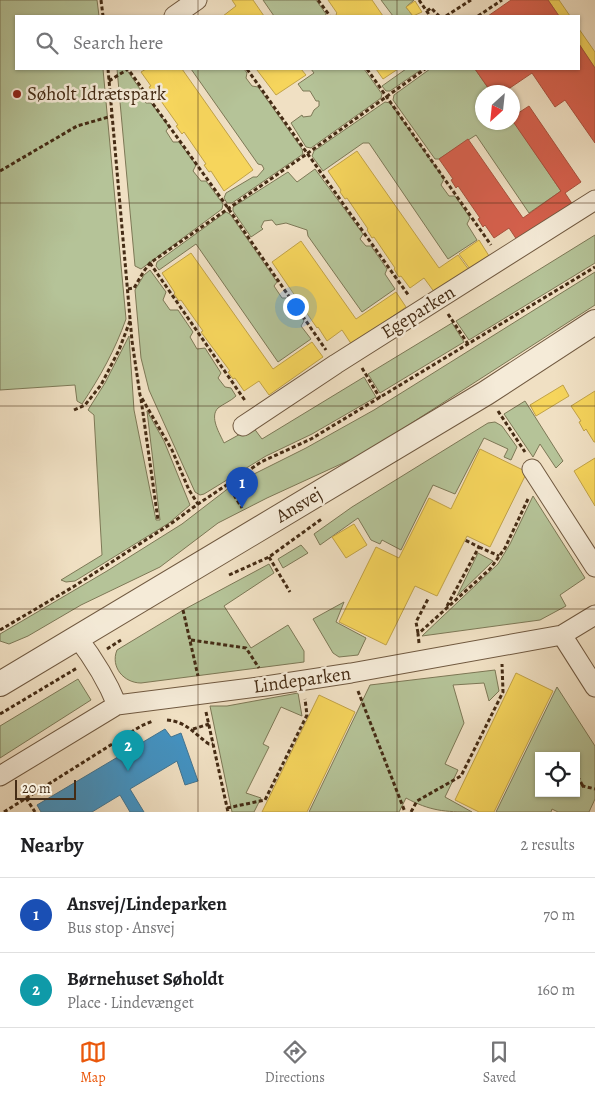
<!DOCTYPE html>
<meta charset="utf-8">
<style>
:root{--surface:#fff;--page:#f6f6f6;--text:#202124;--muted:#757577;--line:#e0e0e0;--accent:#ea580c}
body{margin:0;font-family:Alegreya,serif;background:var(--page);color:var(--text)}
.controls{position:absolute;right:15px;bottom:15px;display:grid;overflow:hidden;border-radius:0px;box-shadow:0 1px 4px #0004}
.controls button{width:45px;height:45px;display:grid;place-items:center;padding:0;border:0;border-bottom:1px solid var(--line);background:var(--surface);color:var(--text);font:25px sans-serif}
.compass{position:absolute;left:475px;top:85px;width:45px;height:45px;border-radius:50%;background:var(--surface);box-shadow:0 1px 4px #0004;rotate:207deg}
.scale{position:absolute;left:15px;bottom:12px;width:61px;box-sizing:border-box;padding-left:5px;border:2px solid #452c15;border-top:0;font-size:14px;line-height:18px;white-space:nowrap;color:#452c15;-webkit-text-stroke:4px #f5ebd8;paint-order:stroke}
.you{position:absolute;left:295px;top:306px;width:18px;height:18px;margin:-12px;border:4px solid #fff;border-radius:50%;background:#1a73e8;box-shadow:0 0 0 8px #1a73e833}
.badge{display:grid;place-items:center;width:32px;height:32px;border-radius:50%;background:var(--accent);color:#fff;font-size:16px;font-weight:700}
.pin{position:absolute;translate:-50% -41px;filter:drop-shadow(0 1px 2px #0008)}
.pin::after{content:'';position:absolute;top:26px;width:18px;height:15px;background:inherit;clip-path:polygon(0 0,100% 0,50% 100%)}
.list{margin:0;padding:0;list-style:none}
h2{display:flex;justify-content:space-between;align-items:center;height:65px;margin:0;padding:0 20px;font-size:21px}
h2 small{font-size:16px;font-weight:400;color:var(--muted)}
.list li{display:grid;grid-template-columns:32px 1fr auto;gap:15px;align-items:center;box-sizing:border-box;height:75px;padding:0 20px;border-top:1px solid var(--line)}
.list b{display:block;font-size:19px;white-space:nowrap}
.list p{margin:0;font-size:16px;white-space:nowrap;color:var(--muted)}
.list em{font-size:16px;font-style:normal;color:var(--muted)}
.icon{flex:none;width:28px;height:28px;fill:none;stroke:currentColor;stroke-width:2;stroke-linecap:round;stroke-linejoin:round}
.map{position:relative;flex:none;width:595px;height:812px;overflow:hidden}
.search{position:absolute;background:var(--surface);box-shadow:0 1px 4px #0004;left:15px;right:15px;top:15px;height:55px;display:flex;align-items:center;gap:12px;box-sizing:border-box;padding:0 18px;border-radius:0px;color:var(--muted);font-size:19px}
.sheet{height:215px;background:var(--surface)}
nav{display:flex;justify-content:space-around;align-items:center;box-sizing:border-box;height:70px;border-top:1px solid var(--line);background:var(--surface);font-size:14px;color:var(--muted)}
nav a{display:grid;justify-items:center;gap:2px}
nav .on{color:var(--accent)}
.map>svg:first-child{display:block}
.green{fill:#b5c398;stroke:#7d7856;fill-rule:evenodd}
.homes{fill:#f6d55c;stroke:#c1a247}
.shops{fill:#d6604d;stroke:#aa503c}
.schools{fill:#4393c3;stroke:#44748f}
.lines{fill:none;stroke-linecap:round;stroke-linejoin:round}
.minor-casing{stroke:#705940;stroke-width:21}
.tertiary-casing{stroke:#705940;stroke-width:26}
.path{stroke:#452c15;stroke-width:3;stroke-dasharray:4 2.5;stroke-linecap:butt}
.minor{stroke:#f5ebd8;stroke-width:19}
.tertiary{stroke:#f5ebd8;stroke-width:24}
.grid{fill:none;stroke:#452c15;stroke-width:1;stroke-opacity:0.55}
.poi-dot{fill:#8f2418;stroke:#f5ebd8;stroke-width:2}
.labels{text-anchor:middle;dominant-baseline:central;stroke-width:5;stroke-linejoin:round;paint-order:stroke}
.poi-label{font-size:19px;fill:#452c15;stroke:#f5ebd8;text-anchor:start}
.street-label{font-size:19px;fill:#452c15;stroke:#f5ebd8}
</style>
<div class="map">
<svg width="595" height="812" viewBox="0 0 595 812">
<rect width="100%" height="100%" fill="#f0e0c3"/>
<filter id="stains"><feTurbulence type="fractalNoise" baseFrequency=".004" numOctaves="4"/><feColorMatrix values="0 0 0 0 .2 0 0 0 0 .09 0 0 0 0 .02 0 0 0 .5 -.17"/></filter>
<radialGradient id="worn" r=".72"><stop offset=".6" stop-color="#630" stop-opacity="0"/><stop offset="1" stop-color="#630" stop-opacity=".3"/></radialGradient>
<path class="green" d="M0,0H97L99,16H16V69H103L126,319C115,350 100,377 82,404L77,401L75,385L0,390Z
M263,0H316L326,14L325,16H274Z
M381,0H414L406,7L413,16H393Z
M117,69H126L140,89L138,92L146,103H151L169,127L166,131L173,142H179L196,165L193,171L201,181H206L223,204L222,209L141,269L135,266Z
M191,69H244L247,73L246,78L252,86L258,87L302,149L303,154L232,203H227L224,198L226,193L253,177H257L264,169L262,165L258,164Z
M311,69H364L382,94L381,98L311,148L306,147L291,123L302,115L303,117L311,116L314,110L319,106V101H316L310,91H303L298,84L314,73Z
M406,69H422L390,91H386L382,86Z
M430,69H475L491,92H482V122H512L513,120L561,191L529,213L476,135L439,159H435L393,100L394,95Z
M385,102L390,103L444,179L441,185L449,196H455L470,218L467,224L477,240L448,259L369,143H363L323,171L312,156L314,151Z
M315,169L363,234L360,239L366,246H371L387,269L385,274L395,289L362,312L308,236L307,230L286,223L276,225L272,220L264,221L261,227L263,229L251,237L233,211V207L288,172L297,182Z
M226,212L230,214L277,282L274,286L282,298H288L304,321L301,326L311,339L278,362L196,244L159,270L156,266L157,262Z
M595,235V263L469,340L456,321Z
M150,270L166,292L163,300L170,310H178L193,332L190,337L197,349L205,348L221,373L218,378L225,387L231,388L236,396C231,401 223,404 218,408C209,417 220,434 224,443L253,427L262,439L364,377L376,397L312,434L266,456L204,494L200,495L195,492L149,390L141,358L135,290L144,275Z
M595,272V305L365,453L267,498L218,523L160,567L81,605L28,636L9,644L0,641V634L107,571L182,524L234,484L306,448L374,410Z
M452,323L464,342L380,393L368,374Z
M129,336L134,410L156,520H160L147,411L164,441L190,505L169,523L75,581L66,582L61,580L102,555L94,415L88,410L105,383Z
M525,401L563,461L556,468L540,444L533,457L504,414Z
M495,422L502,426L517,447L511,460L504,457L508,449L484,438L455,494L433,485L401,550L382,540L380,544L371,540L358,518L320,545L314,534L352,507L488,423Z
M533,496L585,578L560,595L566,606L540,620L422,636L498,564L510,544Z
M301,545L308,553L283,568L278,559Z
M478,553L493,561L457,596Z
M269,564L274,573L224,606L251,648L288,625L304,651V662L141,683C124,683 110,667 117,650L185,609Z
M344,602L336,622L366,638L358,655L339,657L333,653L313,619Z
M495,670L499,691L489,701L484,683L453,685L464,723L445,764L458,770L445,797L472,812C445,812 430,811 406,798L399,812H309L370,685Z
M78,679L91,700L0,758V726Z
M557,687L595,746V799L589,812H558L552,809L551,812H496ZM539,756H576V793H539Z
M298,693L302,716L281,707L263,744L269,747L246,793L261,798L254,812H232L210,706H227Z"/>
<path class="homes" d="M232,0H253L264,16H223L236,6Z
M328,0H372L383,16H337L336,14L337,13Z
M548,0H559L570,16H559Z
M415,1L422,12L413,16L406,7Z
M579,29L595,52V68L579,44Z
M146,69H182L253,170L224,191L211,171L209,172L204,165L206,164L184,132L182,134L176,126L178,125L156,94H154L149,87L151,86L141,72Z
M258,69H301L306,75L276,95L257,70Z
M376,69H398L383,79Z
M357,151L439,268L458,255L469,270L435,293L424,278L410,288L401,276L399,277L394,269L395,268L374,237L372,238L367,230L368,229L347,198L345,199L340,192L341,190L328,171Z
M479,240L489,256L470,269L459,254Z
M301,241L356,319L396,292L406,307L352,345L342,330L327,341L318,327L317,328L272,262Z
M191,253L273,369L312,342L323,357L269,395L259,381L244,391L235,378L233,379L228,372L230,371L201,332L203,331L181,300L179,301L174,294L175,293L162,273Z
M563,385L569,396L536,416L530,405Z
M595,391V442H594L586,429L584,431L579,422L581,421L571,406Z
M480,449L527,472L490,547L467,536L437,596L415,586L386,645L339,622L376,547L399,558L429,498L451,509Z
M595,458V506L574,471Z
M354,524L367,545L346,558L332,537Z
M516,673L553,691L494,812H479L455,800Z
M319,695L355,712L307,812H262Z"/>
<path class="shops" d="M511,0H548L559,16H488Z
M579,44L595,68V143L565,100L555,107L532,73L504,92H491L475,69H579Z
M529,106L581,182L565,193L573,205L519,243L509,228L494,238L485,225L483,227L478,219L480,218L458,186L456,188L451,180L453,179L439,159L468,139L523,218L561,191L512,120V117Z"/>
<path class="schools" d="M165,729L171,737L181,733L198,781L185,785L177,761L130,789L144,812H130L120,795L92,812H41L37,805Z"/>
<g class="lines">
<g class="minor-casing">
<path id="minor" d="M174,16L197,0
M243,426L336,364L595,200
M532,469L595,567
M562,635L595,687
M77,637C93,658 107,680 117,705L266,686L351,673L562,635L595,615
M0,776L117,705"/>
</g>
<g class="tertiary-casing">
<path id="tertiary" d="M0,684L486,393L595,322"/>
</g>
<path class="path" d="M101,0L103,16
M318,0L330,16
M419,0L430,16
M427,11L431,8L439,16
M446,16L471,0
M478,16L502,0
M108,69L132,341L140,395L172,450L189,490L198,504
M247,69L409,296
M367,69L491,245
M109,81L128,69L228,208L326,350
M0,171L77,126L112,116
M150,263L246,402
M128,289L134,288L144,271L150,263L308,153L425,69
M448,314L468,344
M362,368L380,398
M141,399L158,520
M74,410L85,405L101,385L119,350L130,321
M498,411L525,452
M227,484L242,508
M479,547L499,556
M269,557L290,592
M229,575L269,557L323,518
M447,606L479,547L465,540
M183,610L198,676
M0,630L73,587L169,525L198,504L261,462L311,439L595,267
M418,633L416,622L428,599
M191,640L246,648L259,668
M419,643L418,634L490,569L505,548L528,499
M107,649L121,640
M358,691L405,812
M206,712L228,812
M0,714L77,668
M167,720C187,722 193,733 209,744H213
M193,729L209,724
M576,778L579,779L583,786
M576,790L583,786L595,789
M26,798L35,812
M227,808L265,800L307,715L305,699
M4,812L141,726L153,721
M411,812L417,801L461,776L503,692L502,664"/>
<use href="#minor" class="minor"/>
<use href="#tertiary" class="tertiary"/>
</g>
<path class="grid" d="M198,0V16M397,0V16M198,69V812M397,69V812M0,203H595M0,406H595M0,609H595"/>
<circle class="poi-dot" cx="17" cy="94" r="5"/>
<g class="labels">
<g class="poi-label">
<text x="27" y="94">Søholt Idrætspark</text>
</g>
<g class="street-label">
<text transform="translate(418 312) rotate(-32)">Egeparken</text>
<text transform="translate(299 505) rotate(-31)">Ansvej</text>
<text transform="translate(302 680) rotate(-8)">Lindeparken</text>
</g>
</g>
<rect width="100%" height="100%" filter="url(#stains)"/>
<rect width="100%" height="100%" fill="url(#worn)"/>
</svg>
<div class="controls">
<button><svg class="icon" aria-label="locate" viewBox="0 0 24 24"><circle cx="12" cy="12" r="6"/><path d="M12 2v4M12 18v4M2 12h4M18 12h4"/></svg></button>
</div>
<svg class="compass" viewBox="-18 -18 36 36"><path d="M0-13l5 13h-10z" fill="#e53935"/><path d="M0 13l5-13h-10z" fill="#757577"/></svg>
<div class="scale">20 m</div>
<div class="you"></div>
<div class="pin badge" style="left:242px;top:508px;background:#1a4fb4">1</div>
<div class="pin badge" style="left:128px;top:771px;background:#0f9aa8">2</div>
<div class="search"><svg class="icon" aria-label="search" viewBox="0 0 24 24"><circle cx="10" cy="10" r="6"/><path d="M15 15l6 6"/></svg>Search here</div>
</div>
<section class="sheet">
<h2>Nearby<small>2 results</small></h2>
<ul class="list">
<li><span class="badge" style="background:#1a4fb4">1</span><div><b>Ansvej/Lindeparken</b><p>Bus stop · Ansvej</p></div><em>70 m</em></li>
<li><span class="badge" style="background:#0f9aa8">2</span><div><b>Børnehuset Søholdt</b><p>Place · Lindevænget</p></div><em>160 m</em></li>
</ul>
</section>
<nav>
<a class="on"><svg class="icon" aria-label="map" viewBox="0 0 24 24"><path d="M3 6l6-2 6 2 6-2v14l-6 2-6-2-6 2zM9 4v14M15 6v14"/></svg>Map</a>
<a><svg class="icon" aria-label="directions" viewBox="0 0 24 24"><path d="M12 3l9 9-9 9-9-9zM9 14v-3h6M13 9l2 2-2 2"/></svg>Directions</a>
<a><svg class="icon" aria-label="saved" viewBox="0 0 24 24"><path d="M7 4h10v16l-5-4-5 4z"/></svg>Saved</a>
</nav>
